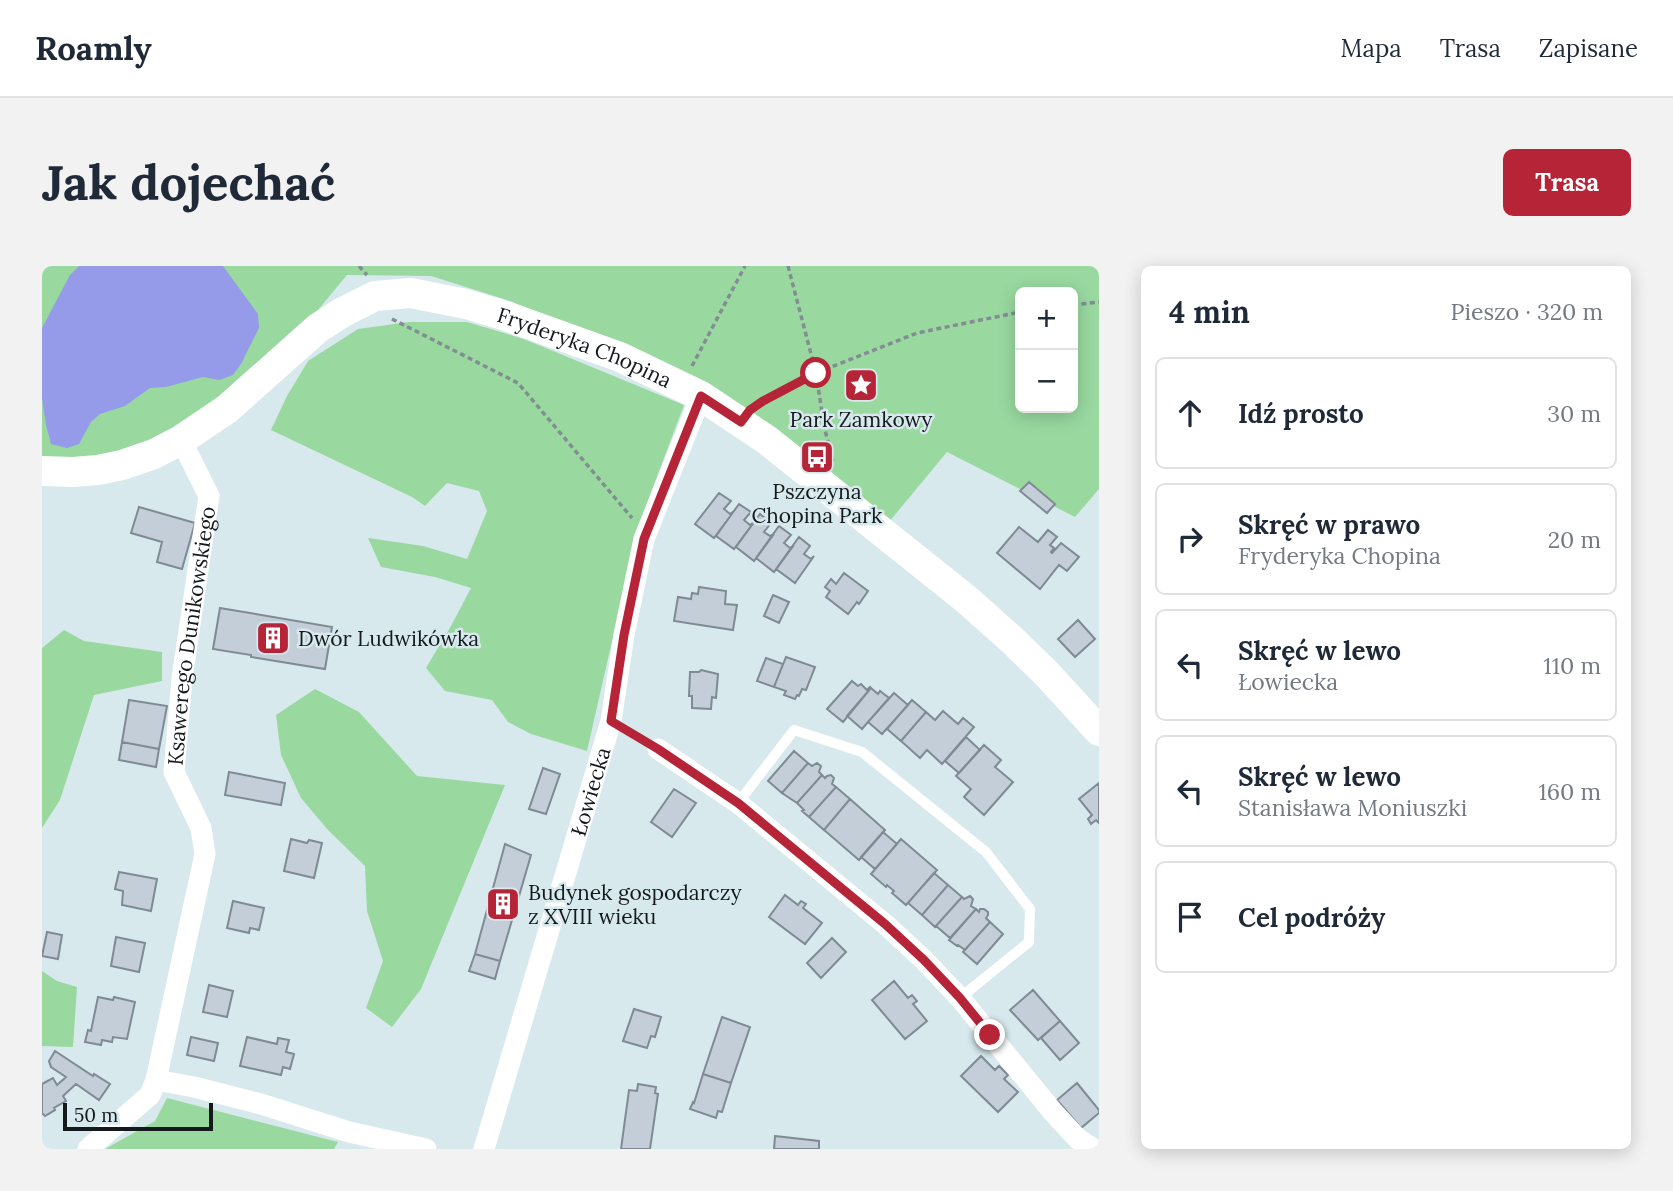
<!DOCTYPE html>
<html lang="pl">
<meta charset="utf-8">
<style>
:root{--surface:#fff;--page:#f2f2f3;--text:#1f2937;--muted:#747a83;--line:#e0e1e3;--accent:#b62438}
body{margin:0;font-family:Lora,serif;background:var(--page);color:var(--text)}
.controls{position:absolute;right:21px;top:21px;display:grid;overflow:hidden;border-radius:10px;box-shadow:0 4px 18px #0003}
.controls button{width:63px;height:63px;display:grid;place-items:center;padding:0;border:0;border-bottom:2px solid var(--line);background:var(--surface);color:var(--text);font:35px sans-serif}
.scale{position:absolute;left:21px;bottom:18px;width:150px;box-sizing:border-box;padding-left:7px;border:4px solid #141a1c;border-top:0;font-size:19px;line-height:24px;white-space:nowrap;color:#141a1c;-webkit-text-stroke:5px #d7e9ed;paint-order:stroke}
.stop{position:absolute;width:21px;height:21px;margin:-16px;border:5px solid #b62438;border-radius:50%;background:#fff}
.stop.end{background:#b62438;border-color:#fff;box-shadow:0 2px 7px #0008}
.list{margin:0;padding:0;list-style:none}
h2{display:flex;justify-content:space-between;align-items:center;height:91px;margin:0;padding:0 28px;font-size:30px}
h2 small{font-size:23px;font-weight:400;color:var(--muted)}
.list li{display:grid;grid-template-columns:46px 1fr auto;gap:21px;align-items:center;box-sizing:border-box;height:112px;margin:0 14px 14px;padding:0 14px;border:2px solid var(--line);border-radius:10px}
.list b{display:block;font-size:26px;white-space:nowrap}
.list p{margin:0;font-size:23px;white-space:nowrap;color:var(--muted)}
.list em{font-size:23px;font-style:normal;color:var(--muted)}
.icon{flex:none;width:38px;height:38px;fill:none;stroke:currentColor;stroke-width:2;stroke-linecap:round;stroke-linejoin:round}
.map{position:relative;flex:none;width:1057px;height:883px;overflow:hidden;border-radius:10px}
header{display:flex;align-items:center;gap:42px;box-sizing:border-box;height:98px;padding:0 35px;background:var(--surface);border-bottom:2px solid var(--line)}
header strong{font-size:33px}
nav{display:flex;gap:38px;margin-inline-start:auto;font-size:24px}
.intro{display:flex;align-items:center;justify-content:space-between;box-sizing:border-box;height:168px;padding:0 42px}
h1{margin:0;font-size:49px}
.button{padding:18px 32px;border-radius:10px;background:var(--accent);color:#fff;font-size:24px;font-weight:700}
main{display:flex;gap:42px;padding:0 42px}
aside{flex:1;background:var(--surface);border-radius:10px;box-shadow:0 4px 18px #0003}
.map>svg:first-child{display:block}
.green{fill:#99d9a0;fill-rule:evenodd}
.water{fill:#959ae9}
.building{fill:#c3ced9;stroke:#7f8a94;stroke-width:2}
.lines{fill:none;stroke-linecap:round;stroke-linejoin:round}
.path{stroke:#828e92;stroke-width:3.5;stroke-dasharray:5 3.5;stroke-linecap:butt}
.lane{stroke:#fff;stroke-width:10}
.street{stroke:#fff;stroke-width:21}
.secondary{stroke:#fff;stroke-width:30}
.route{stroke:#b62438;stroke-width:9}
.labels{text-anchor:middle;dominant-baseline:central;stroke-width:5;stroke-linejoin:round;paint-order:stroke}
.street-label{font-size:21px;fill:#141a1c;stroke:#d7e9ed}
.poi-label{font-size:21px;fill:#141a1c;stroke:#d7e9ed}
</style>
<header>
<strong>Roamly</strong>
<nav><a>Mapa</a><a>Trasa</a><a>Zapisane</a></nav>
</header>
<div class="intro"><h1>Jak dojechać</h1><a class="button">Trasa</a></div>
<main>
<div class="map">
<svg width="1057" height="883" viewBox="0 0 1057 883">
<rect width="100%" height="100%" fill="#d7e9ed"/>
<path class="green" d="M0,0H1057V223L1033,251L905,186L847,256L648,110L468,35L389,10L305,9L261,62L186,128L138,161L73,189L0,193ZM978,26H1031V142H978Z
M367,56H425L482,73L642,139L596,261L545,485L489,468L466,456L450,434L403,425L384,402L409,360L429,322L393,311L339,301L326,272L381,280L425,293L445,245L437,225L405,217L383,240L370,231L229,164L245,130L266,95L316,63Z
M22,364L42,375L120,386V415L52,429L18,534L0,562V382Z
M273,423L317,446L375,510L463,519L379,723L350,761L324,742L341,695L325,645L323,600L286,564L259,532L239,489L234,449Z
M0,705L15,715L35,721L31,781L0,780Z
M125,832L296,876L292,883H63L113,855Z"/>
<path class="water" d="M37,0H181L216,48L217,62L199,98L191,109L177,114L161,111L124,121L108,122L83,140L58,148L49,156L37,178L25,182L9,178L4,159L0,132V62L28,9Z"/>
<path class="building" d="M987,216L1013,238L1005,247L978,225Z
M677,227L689,235L682,243L688,248L692,245L672,272L653,258Z
M697,238L709,246L702,254L708,259L712,256L692,283L674,270Z
M97,241L153,257L140,303L115,296L120,276L89,267Z
M718,248L729,257L722,266L728,270L732,268L712,295L694,281Z
M737,260L749,269L742,277L748,282L752,279L732,306L714,292Z
M977,261L996,276L1006,264L1015,271L1008,279L1012,282L1009,286L1010,287L1019,277L1037,291L1025,305L1017,299L998,323L955,287Z
M757,271L768,280L762,288L769,293L772,290L753,317L734,303Z
M802,307L826,325L817,338L815,336L806,348L784,331L788,325L783,321L789,313L794,318Z
M657,321L684,325L683,338L695,339L691,364L632,355L636,331L649,333L650,327L656,328Z
M731,329L747,336L737,357L722,350Z
M178,342L290,361L283,403L209,391V389L171,383Z
M1036,354L1053,373L1033,391L1016,373Z
M744,391L773,401L764,424L760,423L757,430L755,429L753,433L742,429L744,425L732,421Z
M724,392L741,398L732,421L715,415Z
M659,404L676,408L674,432L670,431L669,443L650,442V430H647L648,406H657Z
M810,415L816,420L819,418L825,424L828,421L829,422L801,456L785,443Z
M829,422L836,428L838,425L847,432L820,463L805,450Z
M852,427L866,439L840,468L826,456Z
M87,434L125,440L117,483L80,476Z
M870,434L884,446L859,475L845,463Z
M901,445L916,458L921,452L932,461L900,498L885,484L878,492L859,475L884,446L893,454Z
M924,471L938,484L917,507L903,495Z
M80,476L117,483L114,501L77,494Z
M942,479L959,494L953,501L971,516L942,549L922,531L929,523L914,510Z
M752,485L766,497L740,527L726,515Z
M766,497L770,500L775,497L779,500L777,506L780,509L755,537L740,527Z
M501,502L518,508L504,548L487,543Z
M187,506L243,517L239,539L183,529Z
M780,509L783,512L785,510L789,509L792,512L790,518L794,521L767,551L760,545L762,544L755,537Z
M1057,517V557L1054,554L1049,558L1046,553L1050,549L1037,533Z
M794,521L808,533L782,564L767,551Z
M632,523L654,537L630,571L609,556Z
M808,533L843,564L817,594L782,564Z
M841,566L855,578L833,603L819,591Z
M249,573L265,577L267,574L280,577L272,612L242,605Z
M859,573L895,604L864,639L850,627L852,625L845,619L844,621L829,608Z
M463,578L489,589L458,695L433,688Z
M77,606L115,613L109,645L80,639L81,625L73,623Z
M892,607L906,619L880,649L866,637Z
M906,619L920,631L893,661L880,649Z
M743,629L756,639L759,635L764,638L761,642L780,657L763,678L727,651Z
M928,630L931,633L929,640L934,643L908,672L894,660L920,631L922,633Z
M191,635L222,642L217,664L208,662L207,667L185,662Z
M934,643L937,646L938,643H942L946,646V649L944,652L948,656L923,684L916,679L915,680L907,674Z
M948,656L961,668L935,698L921,686Z
M5,666L20,669L16,693L0,690Z
M74,671L103,677L97,706L69,700Z
M790,672L804,686L779,712L765,697Z
M433,688L458,695L453,713L427,705Z
M852,715L866,732L870,729L875,735L871,738L885,755L863,773L830,734Z
M167,719L191,725L185,751L161,746Z
M991,724L1018,755L996,774L968,744Z
M56,731L71,734L72,731L93,736L85,773L71,771L70,776L60,774L59,779L43,776L46,764L49,765Z
M592,743L619,751L613,771L609,770L605,782L581,775Z
M680,751L708,761L689,817L661,808Z
M1018,755L1037,777L1018,794L999,772Z
M149,771L176,777L172,795L145,789Z
M205,771L235,778L236,772L247,774L244,786L252,788L248,803L241,801L239,809L198,800Z
M13,785L51,810L52,808L68,818L57,834L34,818L21,830L24,835L12,842L13,844L3,850L1,848H0V818L11,812L15,819L24,811L9,801L7,795Z
M939,790L953,804L957,800L966,809L962,813L976,826L956,846L919,810Z
M661,808L689,817L680,846L676,845L674,852L648,843L651,836L652,837Z
M1035,817L1057,844V847L1039,862L1015,834Z
M596,818L614,821L613,827L616,828L608,883H579L587,824L595,825Z
M733,870L777,875V883H732Z"/>
<g class="lines">
<path class="path" d="M317,0L325,9
M746,0L774,107L782,160L791,196
M1031,39L1057,36
M350,53L476,117L590,252
M650,100L703,0
M715,139L774,107L875,67L978,46"/>
<path class="lane" d="M696,537L752,464L820,486L944,586L988,643L987,676L918,732"/>
<g class="street">
<path d="M616,483L696,537L843,658L882,694L918,732L1011,846L1036,873L1052,883"/>
<path id="s1" d="M114,814L163,588L159,562L132,506L140,412L167,230L139,174"/>
<path d="M46,883L108,829L114,814L152,821L219,838L307,866L384,883"/>
<path id="s2" d="M442,883L569,455L582,369L602,273L659,130"/>
</g>
<path class="secondary" id="s3" d="M0,205L31,206L56,204L80,199L112,188L139,174L185,143L276,62L301,46L333,30L369,27L424,38L464,50L578,91L659,130L725,174L924,333L969,373L1005,408L1057,465"/>
</g>
<g class="lines">
<path class="route" d="M774,107L721,135L708,144L699,156L659,130L602,273L582,369L569,455L616,483L696,537L843,658L882,694L918,732L948,769"/>
</g>
<defs>
<g id="sight-square" transform="scale(1.75)"><rect x="-9" y="-9" width="18" height="18" rx="4" fill="#b62438" stroke="#d7e9ed"/><path d="M0-6L1.8-2.2L6-1.7L2.9 1.2L3.7 5.4L0 3.3L-3.7 5.4L-2.9 1.2L-6-1.7L-1.8-2.2Z" fill="#fff"/></g>
<g id="bus-square" transform="scale(1.75)"><rect x="-9" y="-9" width="18" height="18" rx="4" fill="#b62438" stroke="#d7e9ed"/><path d="M-5-6H5V4H4V6H2V4H-2V6H-4V4H-5ZM-3.5-4V0h7V-4ZM-3.5 1.2v1.5H-2V1.2ZM2 1.2v1.5H3.5V1.2Z" fill="#fff"/></g>
<g id="building-square" transform="scale(1.75)"><rect x="-9" y="-9" width="18" height="18" rx="4" fill="#b62438" stroke="#d7e9ed"/><path d="M-4-6H4V6H1V3H-1V6H-4ZM-2.5-4.3h1.7v1.8h-1.7ZM.8-4.3h1.7v1.8H.8ZM-2.5-1h1.7V.8h-1.7ZM.8-1h1.7V.8H.8Z" fill="#fff"/></g>
</defs>
<g fill-rule="evenodd">
<use href="#sight-square" x="819" y="119"/>
<use href="#bus-square" x="775" y="191"/>
<use href="#building-square" x="231" y="372"/>
<use href="#building-square" x="461" y="638"/>
</g>
<g class="labels">
<g class="street-label">
<text stroke="none"><textPath href="#s3" startOffset="606">Fryderyka Chopina</textPath></text>
<text stroke="none"><textPath href="#s1" startOffset="457">Ksawerego Dunikowskiego</textPath></text>
<text stroke="none"><textPath href="#s2" startOffset="373">Łowiecka</textPath></text>
</g>
<g class="poi-label">
<text x="819" y="153">Park Zamkowy</text>
<text x="775" y="225">Pszczyna<tspan x="775" dy="24">Chopina Park</tspan></text>
<text x="256" y="372" text-anchor="start">Dwór Ludwikówka</text>
<text x="486" y="626" text-anchor="start">Budynek gospodarczy<tspan x="486" dy="24">z XVIII wieku</tspan></text>
</g>
</g>
</svg>
<div class="controls">
<button>+</button>
<button>−</button>
</div>
<div class="scale">50 m</div>
<div class="stop" style="left:774px;top:107px"></div>
<div class="stop end" style="left:948px;top:769px"></div>
</div>
<aside>
<h2>4 min<small>Pieszo · 320 m</small></h2>
<ul class="list">
<li><svg class="icon" aria-label="ahead" viewBox="0 0 24 24"><path d="M12 20V5M6 11l6-6 6 6"/></svg><div><b>Idź prosto</b></div><em>30 m</em></li>
<li><svg class="icon" aria-label="right" viewBox="0 0 24 24"><path d="M7 20v-9h11M14 6l5 5-5 5"/></svg><div><b>Skręć w prawo</b><p>Fryderyka Chopina</p></div><em>20 m</em></li>
<li><svg class="icon" aria-label="left" viewBox="0 0 24 24"><path d="M17 20v-9H6M10 6l-5 5 5 5"/></svg><div><b>Skręć w lewo</b><p>Łowiecka</p></div><em>110 m</em></li>
<li><svg class="icon" aria-label="left" viewBox="0 0 24 24"><path d="M17 20v-9H6M10 6l-5 5 5 5"/></svg><div><b>Skręć w lewo</b><p>Stanisława Moniuszki</p></div><em>160 m</em></li>
<li><svg class="icon" aria-label="arrive" viewBox="0 0 24 24"><path d="M6 21V4h12l-3 4 3 4H6"/></svg><div><b>Cel podróży</b></div></li>
</ul>
</aside>
</main>
